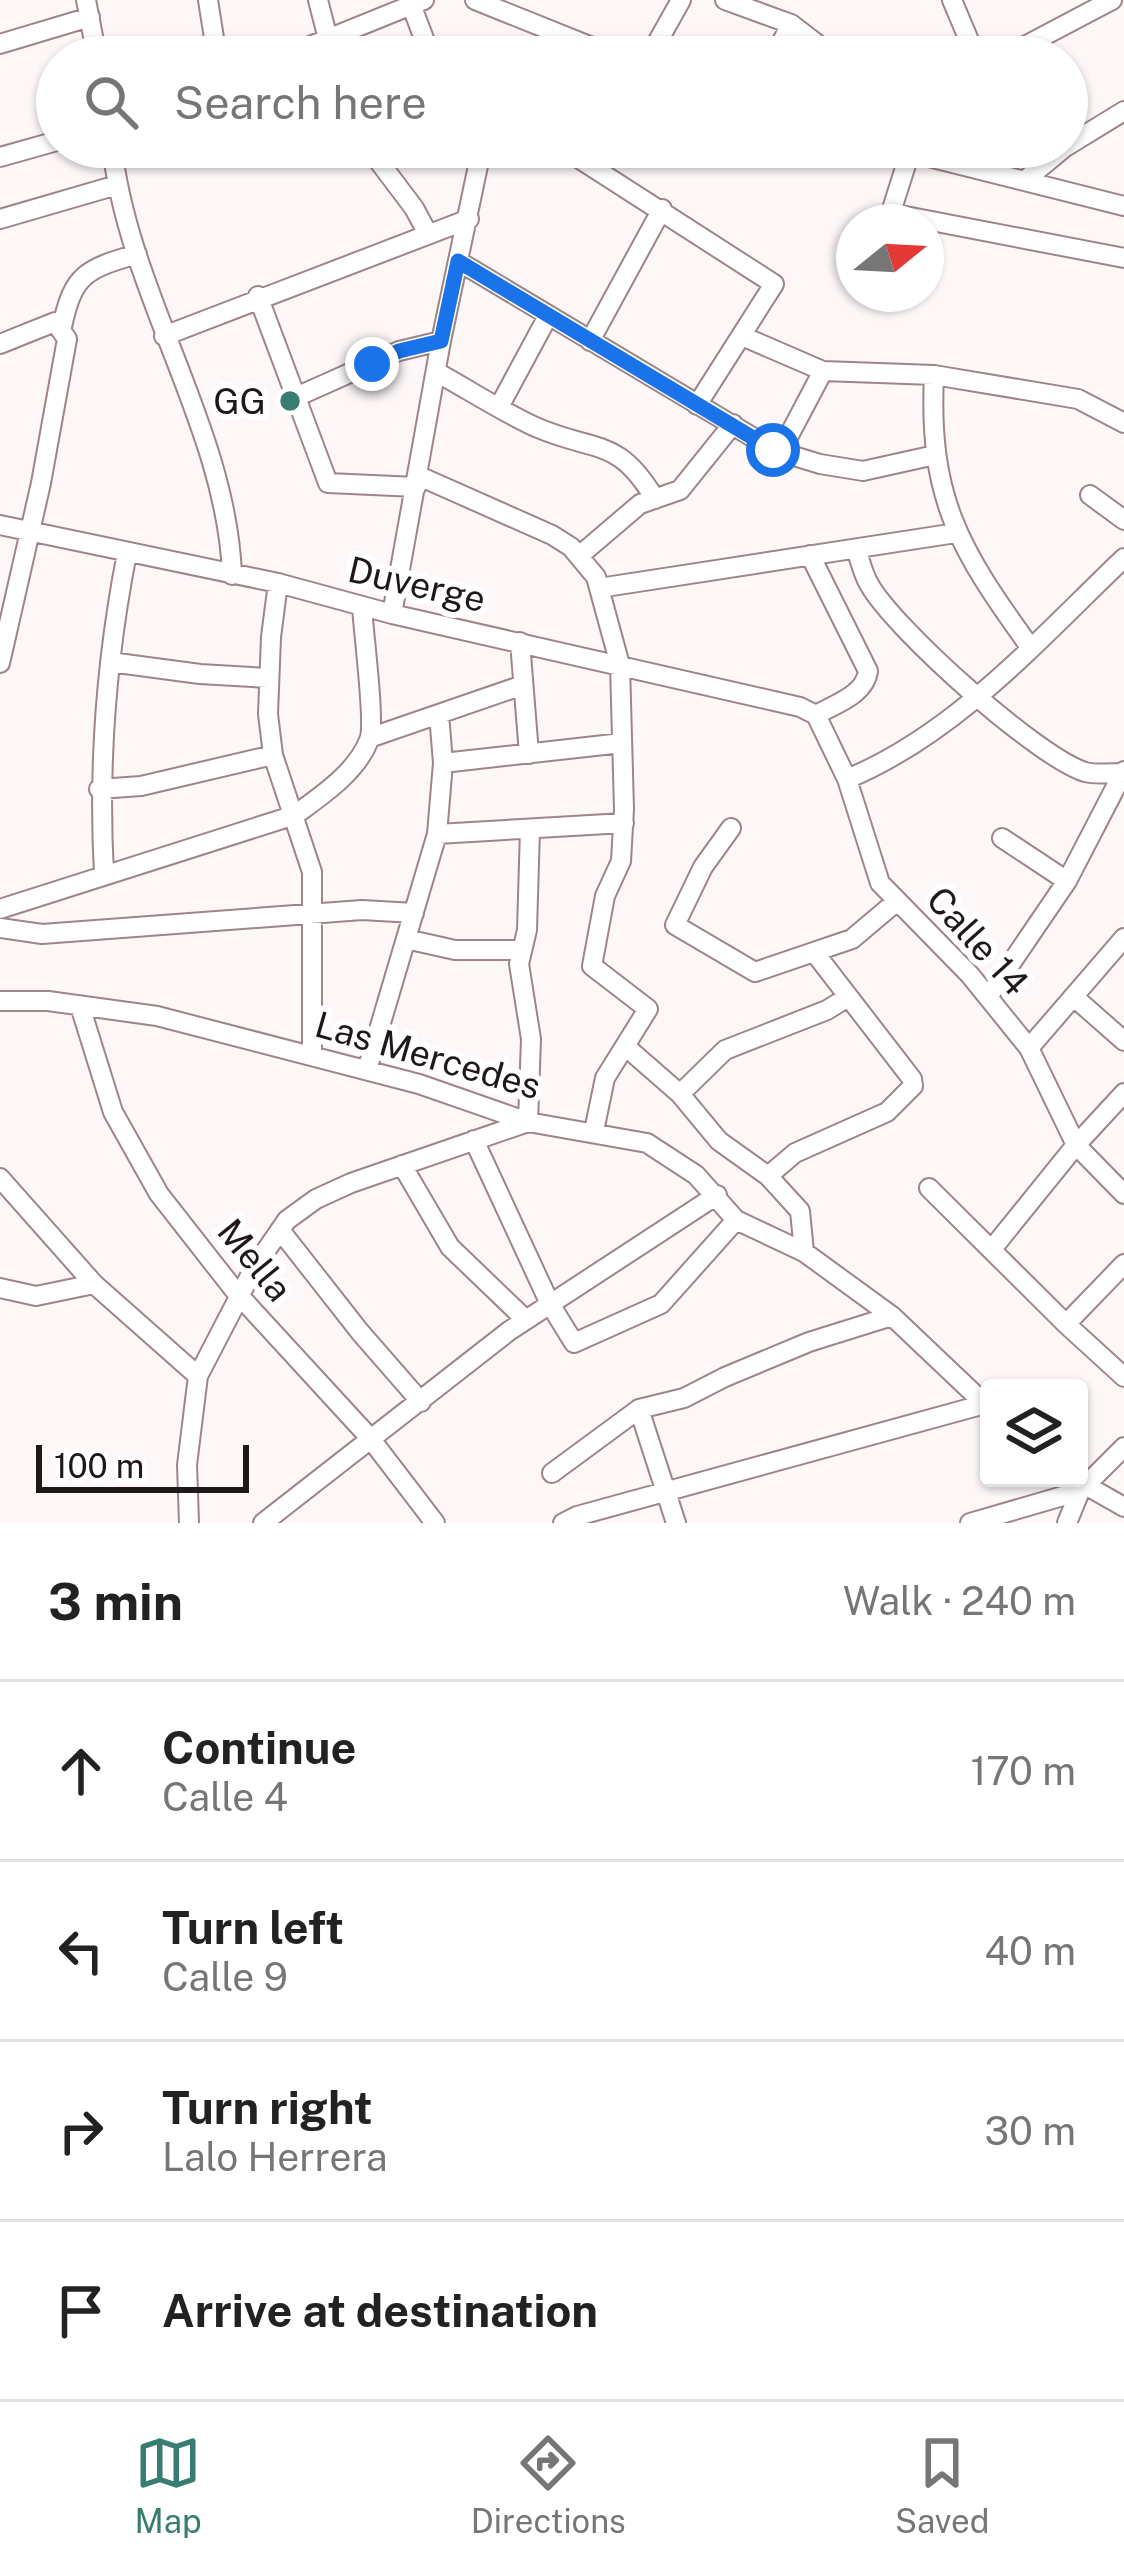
<!DOCTYPE html>
<meta charset="utf-8">
<style>
:root{--surface:#fff;--page:#f2f2f2;--text:#222;--muted:#767676;--line:#e0e0e0;--accent:#387d72}
body{margin:0;font-family:"Public Sans",sans-serif;background:var(--page);color:var(--text)}
.controls{position:absolute;right:36px;bottom:36px;display:grid;overflow:hidden;border-radius:12px;box-shadow:0 3px 9px #0004}
.controls button{width:108px;height:108px;display:grid;place-items:center;padding:0;border:0;border-bottom:3px solid var(--line);background:var(--surface);color:var(--text);font:60px sans-serif}
.compass{position:absolute;left:836px;top:204px;width:108px;height:108px;border-radius:50%;background:var(--surface);box-shadow:0 3px 9px #0004;rotate:72deg}
.scale{position:absolute;left:36px;bottom:30px;width:213px;box-sizing:border-box;padding-left:12px;border:6px solid #201718;border-top:0;font-size:33px;line-height:42px;white-space:nowrap;color:#201718;-webkit-text-stroke:9px #fff;paint-order:stroke}
.stop{position:absolute;width:36px;height:36px;margin:-27px;border:9px solid #1a73e8;border-radius:50%;background:#fff}
.stop.end{background:#1a73e8;border-color:#fff;box-shadow:0 3px 12px #0008}
.list{margin:0;padding:0;list-style:none}
h2{display:flex;justify-content:space-between;align-items:center;height:156px;margin:0;padding:0 48px;font-size:51px}
h2 small{font-size:39px;font-weight:400;color:var(--muted)}
.list li{display:grid;grid-template-columns:78px 1fr auto;gap:36px;align-items:center;box-sizing:border-box;height:180px;padding:0 48px;border-top:3px solid var(--line)}
.list b{display:block;font-size:45px;white-space:nowrap}
.list p{margin:0;font-size:39px;white-space:nowrap;color:var(--muted)}
.list em{font-size:39px;font-style:normal;color:var(--muted)}
.icon{flex:none;width:66px;height:66px;fill:none;stroke:currentColor;stroke-width:2;stroke-linecap:round;stroke-linejoin:round}
.map{position:relative;flex:none;width:1124px;height:1523px;overflow:hidden}
.search{position:absolute;background:var(--surface);box-shadow:0 3px 9px #0004;left:36px;right:36px;top:36px;height:132px;display:flex;align-items:center;gap:30px;box-sizing:border-box;padding:0 42px;border-radius:66px;color:var(--muted);font-size:45px}
.sheet{height:876px;background:var(--surface)}
nav{display:flex;justify-content:space-around;align-items:center;box-sizing:border-box;height:168px;border-top:3px solid var(--line);background:var(--surface);font-size:33px;color:var(--muted)}
nav a{display:grid;justify-items:center;gap:6px}
nav .on{color:var(--accent)}
.map>svg:first-child{display:block}
.lines{fill:none;stroke-linecap:round;stroke-linejoin:round}
.minor-casing{stroke:#9e8589;stroke-width:22}
.minor{stroke:#fff;stroke-width:18}
.route{stroke:#1a73e8;stroke-width:15}
.poi-dot{fill:#387d72;stroke:#fff;stroke-width:4.5}
.labels{text-anchor:middle;dominant-baseline:central;stroke-width:12;stroke-linejoin:round;paint-order:stroke}
.poi-label{font-size:36px;fill:#201718;stroke:#fff;text-anchor:end}
.street-label{font-size:36px;fill:#201718;stroke:#fff}
</style>
<div class="map">
<svg width="1124" height="1523" viewBox="0 0 1124 1523">
<rect width="100%" height="100%" fill="#fdf7f8"/>
<g class="lines">
<g class="minor-casing">
<path id="minor" d="M86,0L97,57
M208,0L217,57
M318,0L328,39
M475,0L617,57
M725,0L791,24L834,57
M952,0L976,57
M412,7L431,57
M0,44L90,17
M283,57L424,0
M649,57L681,0
M774,57L791,24
M1004,57L1112,0
M1067,146L1124,111
M112,147C129,296 227,429 232,575
M240,147L243,155
M368,147L414,208L428,234
M561,147L774,284L697,405
M889,147L1124,206
M910,152L892,209L895,214L1124,258
M0,157L57,141
M1024,181L1065,147
M0,219L117,185
M458,261L774,450L820,464L863,471L935,455
M258,296L328,483L416,487
M62,327C73,274 86,269 137,254
M164,336L469,219
M742,336L823,371L934,375L1078,399L1124,423
M590,341L662,209
M0,344L55,322L67,339L41,483L0,663
M438,373C471,391 504,413 538,428C597,453 618,437 655,499
M934,375C928,499 960,550 1030,647
M296,397L399,351L441,341
M499,407L548,316
M774,450L786,441L823,371
M419,476L552,535L571,547L596,577L620,665L624,809L621,861L605,896L592,966L648,1009L605,1078L594,1131
M1090,495L1124,520
M0,525L278,583L392,614L800,707L816,715
M856,549C860,560 863,574 869,584C893,628 1037,757 1085,772C1096,775 1111,773 1122,773
M810,555L868,671C865,695 835,704 816,715
M579,556L640,504L680,490L733,424
M278,583L271,637L268,714L273,755L312,872V1055
M599,588L956,533
M392,614L441,341L482,147
M520,642L529,754
M110,662L200,674L268,678
M816,715L847,779L880,883L970,975L1029,1048L1076,1145L1124,1194
M372,737L523,685
M443,763L622,743
M847,779C956,734 1040,638 1124,558
M99,789L141,786L273,755
M731,828L703,867L675,925L755,972L852,939L897,901
M437,834L624,823
M1002,838L1067,881
M104,874C98,766 106,660 127,553
M0,909L295,815C321,796 357,772 369,740C376,725 363,630 362,606
M0,928L42,934L362,910L414,913
M406,939L455,950H522
M988,997L1067,881L1124,771
M1074,997L1124,1041
M0,1001H48L157,1016L419,1084L528,1122L647,1143L696,1175L736,1220L804,1252L892,1316L989,1408
M80,1006L113,1112L159,1194L235,1291L370,1438L435,1523
M625,1046L680,1094L719,1141L768,1176L800,1211L804,1252
M1029,1048L1124,938
M367,1070L437,834L443,763L439,714
M680,1094L725,1050L827,1010L848,997
M474,1140L550,1304L574,1343L661,1304L736,1220
M402,1165L450,1247L526,1320
M768,1176L795,1153L887,1112L913,1086L912,1079L814,952
M0,1178L94,1284L198,1376
M929,1188L1066,1324L1124,1377
M280,1230L360,1332L421,1402
M992,1249L1076,1145L1124,1093
M0,1288L36,1296L94,1284
M1066,1324L1124,1264
M639,1409L676,1523
M552,1473L639,1409L684,1398L725,1377L809,1342L892,1316
M1073,1478L1124,1507
M189,1523L187,1465L198,1376L254,1268L287,1220L316,1199L351,1183L528,1122L531,1039L519,964L527,930L530,829
M263,1523L509,1331L717,1195
M563,1523L577,1516L985,1404
M970,1523L1080,1491L1124,1447
M1067,1523L1080,1491"/>
</g>
<use href="#minor" class="minor"/>
</g>
<g class="lines">
<path class="route" d="M372,364L399,351L441,341L458,261L773,450"/>
</g>
<circle class="poi-dot" cx="290" cy="401" r="12"/>
<g class="labels">
<g class="poi-label">
<text x="266" y="401">GG</text>
</g>
<g class="street-label">
<text transform="translate(417 584) rotate(13)">Duverge</text>
<text transform="translate(978 941) rotate(48)">Calle 14</text>
<text transform="translate(428 1055) rotate(16)">Las Mercedes</text>
<text transform="translate(255 1260) rotate(51)">Mella</text>
</g>
</g>
</svg>
<div class="controls">
<button><svg class="icon" aria-label="layers" viewBox="0 0 24 24"><path d="M12 4l9 5-9 5-9-5zM3 14l9 5 9-5"/></svg></button>
</div>
<svg class="compass" viewBox="-18 -18 36 36"><path d="M0-13l5 13h-10z" fill="#e53935"/><path d="M0 13l5-13h-10z" fill="#767676"/></svg>
<div class="scale">100 m</div>
<div class="stop" style="left:773px;top:450px"></div>
<div class="stop end" style="left:372px;top:364px"></div>
<div class="search"><svg class="icon" aria-label="search" viewBox="0 0 24 24"><circle cx="10" cy="10" r="6"/><path d="M15 15l6 6"/></svg>Search here</div>
</div>
<section class="sheet">
<h2>3 min<small>Walk · 240 m</small></h2>
<ul class="list">
<li><svg class="icon" aria-label="ahead" viewBox="0 0 24 24"><path d="M12 20V5M6 11l6-6 6 6"/></svg><div><b>Continue</b><p>Calle 4</p></div><em>170 m</em></li>
<li><svg class="icon" aria-label="left" viewBox="0 0 24 24"><path d="M17 20v-9H6M10 6l-5 5 5 5"/></svg><div><b>Turn left</b><p>Calle 9</p></div><em>40 m</em></li>
<li><svg class="icon" aria-label="right" viewBox="0 0 24 24"><path d="M7 20v-9h11M14 6l5 5-5 5"/></svg><div><b>Turn right</b><p>Lalo Herrera</p></div><em>30 m</em></li>
<li><svg class="icon" aria-label="arrive" viewBox="0 0 24 24"><path d="M6 21V4h12l-3 4 3 4H6"/></svg><div><b>Arrive at destination</b></div></li>
</ul>
</section>
<nav>
<a class="on"><svg class="icon" aria-label="map" viewBox="0 0 24 24"><path d="M3 6l6-2 6 2 6-2v14l-6 2-6-2-6 2zM9 4v14M15 6v14"/></svg>Map</a>
<a><svg class="icon" aria-label="directions" viewBox="0 0 24 24"><path d="M12 3l9 9-9 9-9-9zM9 14v-3h6M13 9l2 2-2 2"/></svg>Directions</a>
<a><svg class="icon" aria-label="saved" viewBox="0 0 24 24"><path d="M7 4h10v16l-5-4-5 4z"/></svg>Saved</a>
</nav>
